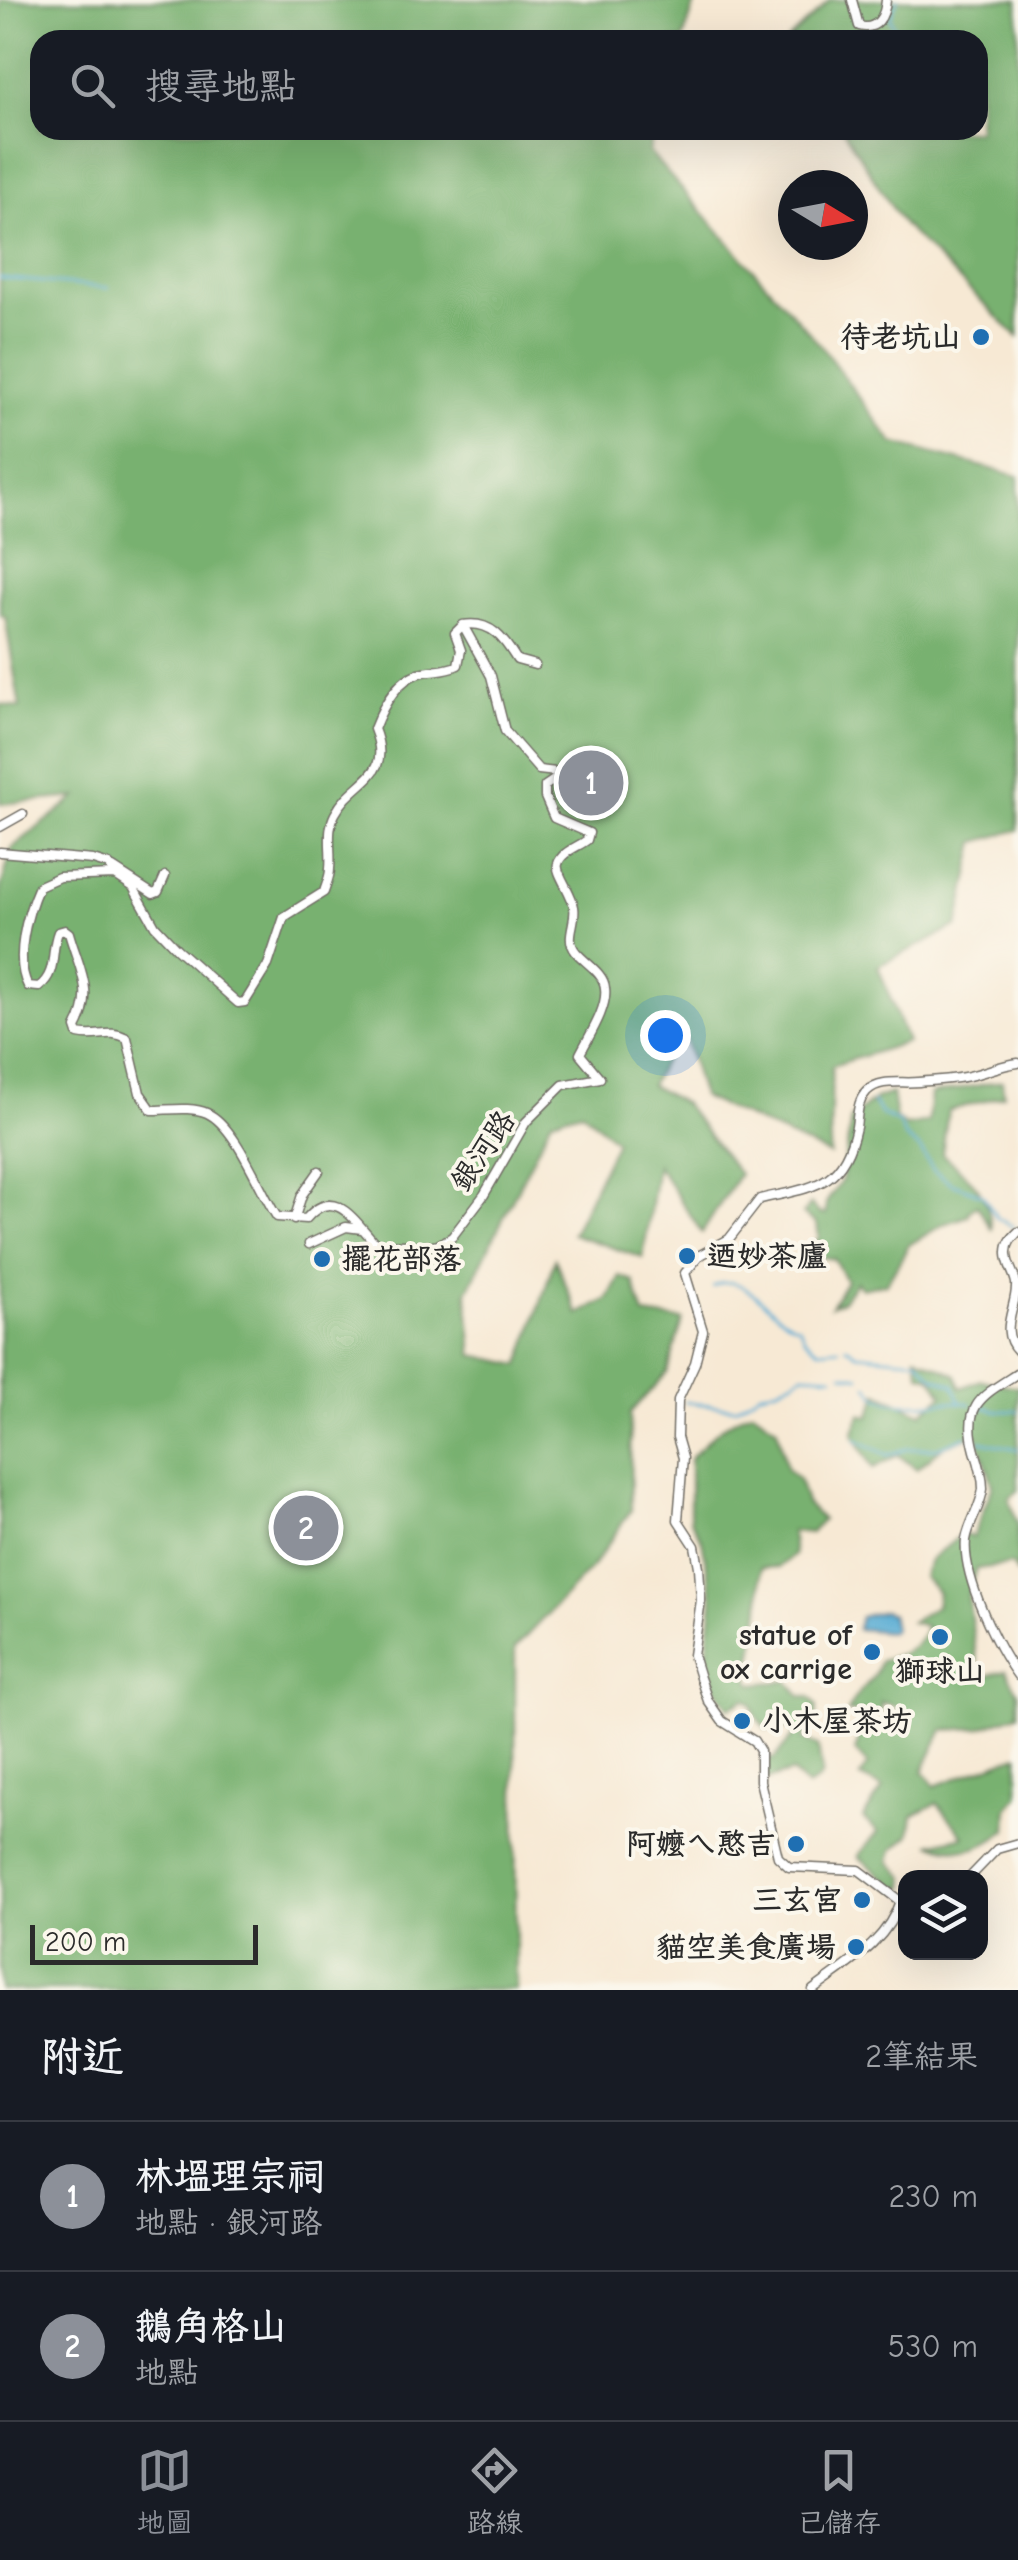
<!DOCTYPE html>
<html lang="zh-TW">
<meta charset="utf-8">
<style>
:root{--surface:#171b24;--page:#20242c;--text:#f1f3f6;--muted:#9ea1a6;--line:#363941;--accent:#8c9099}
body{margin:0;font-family:"Comic Neue","LXGW WenKai TC",sans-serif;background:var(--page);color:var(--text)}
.controls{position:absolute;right:30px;bottom:30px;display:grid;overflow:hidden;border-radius:20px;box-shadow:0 10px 40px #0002}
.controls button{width:90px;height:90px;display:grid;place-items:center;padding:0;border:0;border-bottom:2px solid var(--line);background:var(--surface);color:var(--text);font:50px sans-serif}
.compass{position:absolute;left:778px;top:170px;width:90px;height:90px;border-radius:50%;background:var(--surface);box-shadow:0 10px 40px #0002;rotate:100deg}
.scale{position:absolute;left:30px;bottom:25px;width:228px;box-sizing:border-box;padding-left:10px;border:5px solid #2b2b2b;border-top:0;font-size:28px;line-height:35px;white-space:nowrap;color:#2b2b2b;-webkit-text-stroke:8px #fbf7ec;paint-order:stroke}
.you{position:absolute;left:665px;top:1035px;width:35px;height:35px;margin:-25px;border:8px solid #fff;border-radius:50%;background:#1a73e8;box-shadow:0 0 0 15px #1a73e833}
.badge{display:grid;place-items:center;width:65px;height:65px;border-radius:50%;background:var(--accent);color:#fff;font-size:32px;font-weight:700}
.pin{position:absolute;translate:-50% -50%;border:5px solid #fff;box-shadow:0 2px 10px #0006}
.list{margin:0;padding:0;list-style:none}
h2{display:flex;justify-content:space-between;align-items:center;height:130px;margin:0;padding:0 40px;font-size:42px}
h2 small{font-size:32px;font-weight:400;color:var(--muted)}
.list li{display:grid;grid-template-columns:65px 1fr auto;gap:30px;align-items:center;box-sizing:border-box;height:150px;padding:0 40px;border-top:2px solid var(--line)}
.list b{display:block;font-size:38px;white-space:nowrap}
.list p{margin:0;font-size:32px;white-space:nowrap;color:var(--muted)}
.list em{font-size:32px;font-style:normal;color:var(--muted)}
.icon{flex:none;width:55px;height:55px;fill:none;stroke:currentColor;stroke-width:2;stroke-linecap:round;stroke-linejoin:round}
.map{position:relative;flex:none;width:1018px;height:1990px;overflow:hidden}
.search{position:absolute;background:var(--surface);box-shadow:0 10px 40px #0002;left:30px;right:30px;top:30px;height:110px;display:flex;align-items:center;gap:25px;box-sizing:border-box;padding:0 35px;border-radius:30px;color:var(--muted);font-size:38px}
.sheet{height:430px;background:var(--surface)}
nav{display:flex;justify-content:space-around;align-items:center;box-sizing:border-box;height:140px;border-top:2px solid var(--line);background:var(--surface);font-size:28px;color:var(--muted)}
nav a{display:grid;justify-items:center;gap:5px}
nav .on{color:var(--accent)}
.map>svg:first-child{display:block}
.forest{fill:#78b170;stroke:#526e4e;stroke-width:2.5}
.water{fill:#57abd3;stroke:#416b7f;stroke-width:2.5}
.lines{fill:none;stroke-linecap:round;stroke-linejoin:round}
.stream{stroke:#57abd3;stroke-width:2.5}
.street-casing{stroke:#726e66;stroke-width:11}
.street{stroke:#fff;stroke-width:8}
.poi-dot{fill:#1f6fb2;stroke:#fbf7ec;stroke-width:4}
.labels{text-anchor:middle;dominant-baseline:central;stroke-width:8;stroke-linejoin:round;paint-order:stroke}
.poi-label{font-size:30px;font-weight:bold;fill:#2b2b2b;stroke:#fbf7ec;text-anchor:end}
.street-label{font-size:30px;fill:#2b2b2b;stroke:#fbf7ec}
</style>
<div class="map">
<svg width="1018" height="1990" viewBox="0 0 1018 1990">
<rect width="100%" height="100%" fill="#fbf7ec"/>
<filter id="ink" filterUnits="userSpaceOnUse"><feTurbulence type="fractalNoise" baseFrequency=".01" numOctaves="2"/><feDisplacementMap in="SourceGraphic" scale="20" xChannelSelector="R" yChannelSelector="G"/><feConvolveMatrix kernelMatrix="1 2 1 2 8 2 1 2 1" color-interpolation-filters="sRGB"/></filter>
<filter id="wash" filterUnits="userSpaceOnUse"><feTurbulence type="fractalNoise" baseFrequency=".0048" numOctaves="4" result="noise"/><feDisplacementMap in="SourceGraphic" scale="40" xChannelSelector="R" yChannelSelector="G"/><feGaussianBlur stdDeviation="2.25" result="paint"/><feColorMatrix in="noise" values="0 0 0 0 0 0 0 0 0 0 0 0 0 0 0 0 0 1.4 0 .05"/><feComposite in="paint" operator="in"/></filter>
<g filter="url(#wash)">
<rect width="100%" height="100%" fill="#f7e9d4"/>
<path class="forest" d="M0,0H696L683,40H40V130H655L649,152L822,347L893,443L1018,476V830L976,842L958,926L878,966L907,1042L832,1066L830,1155L702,1097L682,1029L650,1085L684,1104L739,1174L702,1233L657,1165L643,1258L572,1234L616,1141L582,1111L552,1119L467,1292L473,1355L520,1365L555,1259L578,1314L607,1300L620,1276L633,1281L644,1315L683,1320L667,1373L630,1413L631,1510L594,1565L515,1648L516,1990H0V890L12,848L77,797L0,804V704L20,708L5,616L0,614Z
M830,0H1018V337L903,225L843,130H978V40H788Z
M1002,1081L1004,1095L948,1111L942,1154C971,1179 988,1190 992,1230L977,1205L970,1210L968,1216L944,1224L909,1245L887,1283L861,1288L856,1282L842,1301L831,1306L846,1281L834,1259L800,1254L819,1238L817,1224L803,1214L811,1204L820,1214H826V1203L842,1180L851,1119L870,1103L874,1105L875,1099L892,1093L896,1120L906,1126L928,1122L931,1094Z
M916,1356L957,1375L961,1388L981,1380L1018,1387V1491L1009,1498L1018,1525V1575L1012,1564L976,1569L968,1595L979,1678L1006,1670L1018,1692V1714L980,1728L943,1730L923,1771L935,1786L1018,1755V1796L1008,1808L1007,1830C977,1853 967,1853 930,1844L964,1836L937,1803L913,1816L910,1835L893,1850L890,1861L906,1878L905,1887L896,1888L858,1856L878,1832L863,1818L883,1788L860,1777L868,1765L855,1751L862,1730L900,1721L898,1707L881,1702L882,1713L848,1712C856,1687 872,1689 880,1660C902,1655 919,1649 926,1626L911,1622L936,1606L938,1593L923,1577L930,1560L962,1534L973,1537L993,1485L976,1434L944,1446L917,1469L898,1455L873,1468L853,1434L861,1414L869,1417L878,1393L921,1413L943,1395L932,1377L920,1374Z
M753,1411L777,1428L787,1469L799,1479L806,1503L822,1520L811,1533L791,1531L794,1555L779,1567L761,1568L760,1609L749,1680L752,1684L788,1681L801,1697H810L817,1706L816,1718L802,1739L818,1746L822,1773L819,1780L807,1787L792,1772L767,1780L765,1756L773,1760L795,1734L791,1727L766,1729L755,1715L752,1704L745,1699L729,1708L714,1685L707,1654L713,1600L702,1541L690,1520V1459C709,1438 726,1420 753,1411Z"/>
<path class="water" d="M883,1611L891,1614L894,1629L890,1632L857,1629L860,1617Z"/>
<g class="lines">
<path class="stream" d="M897,0L890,18L901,40
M0,278L108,288
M873,1102L882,1115L899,1123L905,1137L920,1149L934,1171L951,1183L983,1195L997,1218L1013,1227
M713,1287C743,1266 770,1319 799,1326L805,1339L819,1350L839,1348
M846,1346L857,1354L918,1360L934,1377L954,1385L960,1401
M843,1374L860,1377
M868,1386C872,1390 875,1396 880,1398C908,1411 942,1397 971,1404
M685,1402L736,1408L760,1392C773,1392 792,1382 803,1374L833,1376
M980,1406L999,1411H1018
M855,1439L888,1455L907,1449L938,1448L966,1437
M980,1441L1018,1449"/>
</g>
</g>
<g filter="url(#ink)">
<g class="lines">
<g class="street-casing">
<path id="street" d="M852,0L859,26C877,31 885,16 886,0
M463,625C491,620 504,639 517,660L535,665
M0,827L23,814
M0,852L93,860L109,865L115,875L133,887L155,926L177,949L238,1003L245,1002L268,965L284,917L324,892C326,885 330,877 330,869C332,850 326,831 335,814C354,778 394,779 374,729C382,708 395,681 419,673C433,669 445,672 458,665L461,650L455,633L463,625L491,676L505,731L539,770L564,773L545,786V797L554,818L589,833L587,840C578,847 561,852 558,864C555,872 572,893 574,907C577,923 564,937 576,952C585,963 604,973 605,988C608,1008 589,1036 580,1054L600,1078
M113,868L153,894L158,892L165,876
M115,875L59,877L39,886C27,913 14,959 28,986L39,987C58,972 50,952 58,932L65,930L69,933C79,969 96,992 76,1028L78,1034C98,1039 108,1028 127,1038L140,1093L152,1110C168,1110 192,1106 207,1113C236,1126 260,1191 277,1217L306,1219C334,1185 354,1220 376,1244L436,1246L452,1237L484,1195L526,1122L563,1085L600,1078
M294,1220L302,1195L319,1171
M1018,1232C1012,1238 1007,1243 1007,1252C1006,1263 1014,1272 1016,1283C1018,1307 997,1330 1018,1351
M309,1244L346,1227L362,1229
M1018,1373C982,1396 962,1404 975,1451C979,1463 983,1477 983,1489C981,1507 969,1522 966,1540C962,1576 997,1648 1018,1676
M969,1878L997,1849L1018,1843
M906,1901H900L859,1870L789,1867L778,1857L760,1781V1751L754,1741L722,1721L708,1701L700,1678L693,1655L701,1600L699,1567L695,1546L678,1520L683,1458L677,1437L678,1400L695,1363L703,1331L685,1273L700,1255L729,1239L760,1199C812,1187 843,1188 856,1127C858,1114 857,1101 867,1091C881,1078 901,1084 919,1082C936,1080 956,1080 973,1075C989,1071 1001,1065 1018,1063
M813,1990C846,1965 887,1943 900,1901"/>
</g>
<use href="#street" class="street"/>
</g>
</g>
<g class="poi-dot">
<circle cx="981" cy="337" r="10"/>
<circle cx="687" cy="1256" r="10"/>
<circle cx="322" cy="1259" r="10"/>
<circle cx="940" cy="1637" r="10"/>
<circle cx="872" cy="1652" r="10"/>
<circle cx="742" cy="1721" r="10"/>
<circle cx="796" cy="1844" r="10"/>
<circle cx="862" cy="1900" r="10"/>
<circle cx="856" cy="1947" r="10"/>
</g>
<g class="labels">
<g class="poi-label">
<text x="961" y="337">待老坑山</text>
<text x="707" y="1256" text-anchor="start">迺妙茶廬</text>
<text x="342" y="1259" text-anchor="start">擺花部落</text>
<text x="852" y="1635">statue of<tspan x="852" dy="34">ox carrige</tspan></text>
<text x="940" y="1671" text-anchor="middle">獅球山</text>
<text x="762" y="1721" text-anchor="start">小木屋茶坊</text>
<text x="776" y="1844">阿嬤ㄟ憨吉</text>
<text x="842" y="1900">三玄宮</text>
<text x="836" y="1947">貓空美食廣場</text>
</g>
<g class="street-label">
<text transform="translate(483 1151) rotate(-56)">銀河路</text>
</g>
</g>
</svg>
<div class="controls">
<button><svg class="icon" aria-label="layers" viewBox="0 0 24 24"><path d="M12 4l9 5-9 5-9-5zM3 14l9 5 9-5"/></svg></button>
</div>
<svg class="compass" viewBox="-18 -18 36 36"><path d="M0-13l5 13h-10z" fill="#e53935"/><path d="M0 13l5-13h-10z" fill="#9ea1a6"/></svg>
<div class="scale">200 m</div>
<div class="you"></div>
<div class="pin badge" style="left:591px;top:783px">1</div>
<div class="pin badge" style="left:306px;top:1528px">2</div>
<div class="search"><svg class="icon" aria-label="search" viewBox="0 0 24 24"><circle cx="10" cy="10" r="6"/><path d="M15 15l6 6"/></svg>搜尋地點</div>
</div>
<section class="sheet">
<h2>附近<small>2筆結果</small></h2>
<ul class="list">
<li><span class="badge">1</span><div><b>林塭理宗祠</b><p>地點 · 銀河路</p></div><em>230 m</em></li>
<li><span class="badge">2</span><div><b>鵝角格山</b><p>地點</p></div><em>530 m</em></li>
</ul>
</section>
<nav>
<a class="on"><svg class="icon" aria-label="map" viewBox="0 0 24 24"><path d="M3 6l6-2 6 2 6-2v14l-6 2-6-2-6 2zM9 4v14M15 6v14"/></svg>地圖</a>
<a><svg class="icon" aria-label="directions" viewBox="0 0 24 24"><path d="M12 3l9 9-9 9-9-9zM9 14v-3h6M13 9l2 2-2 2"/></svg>路線</a>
<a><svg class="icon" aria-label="saved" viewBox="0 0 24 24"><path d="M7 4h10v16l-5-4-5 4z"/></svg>已儲存</a>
</nav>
